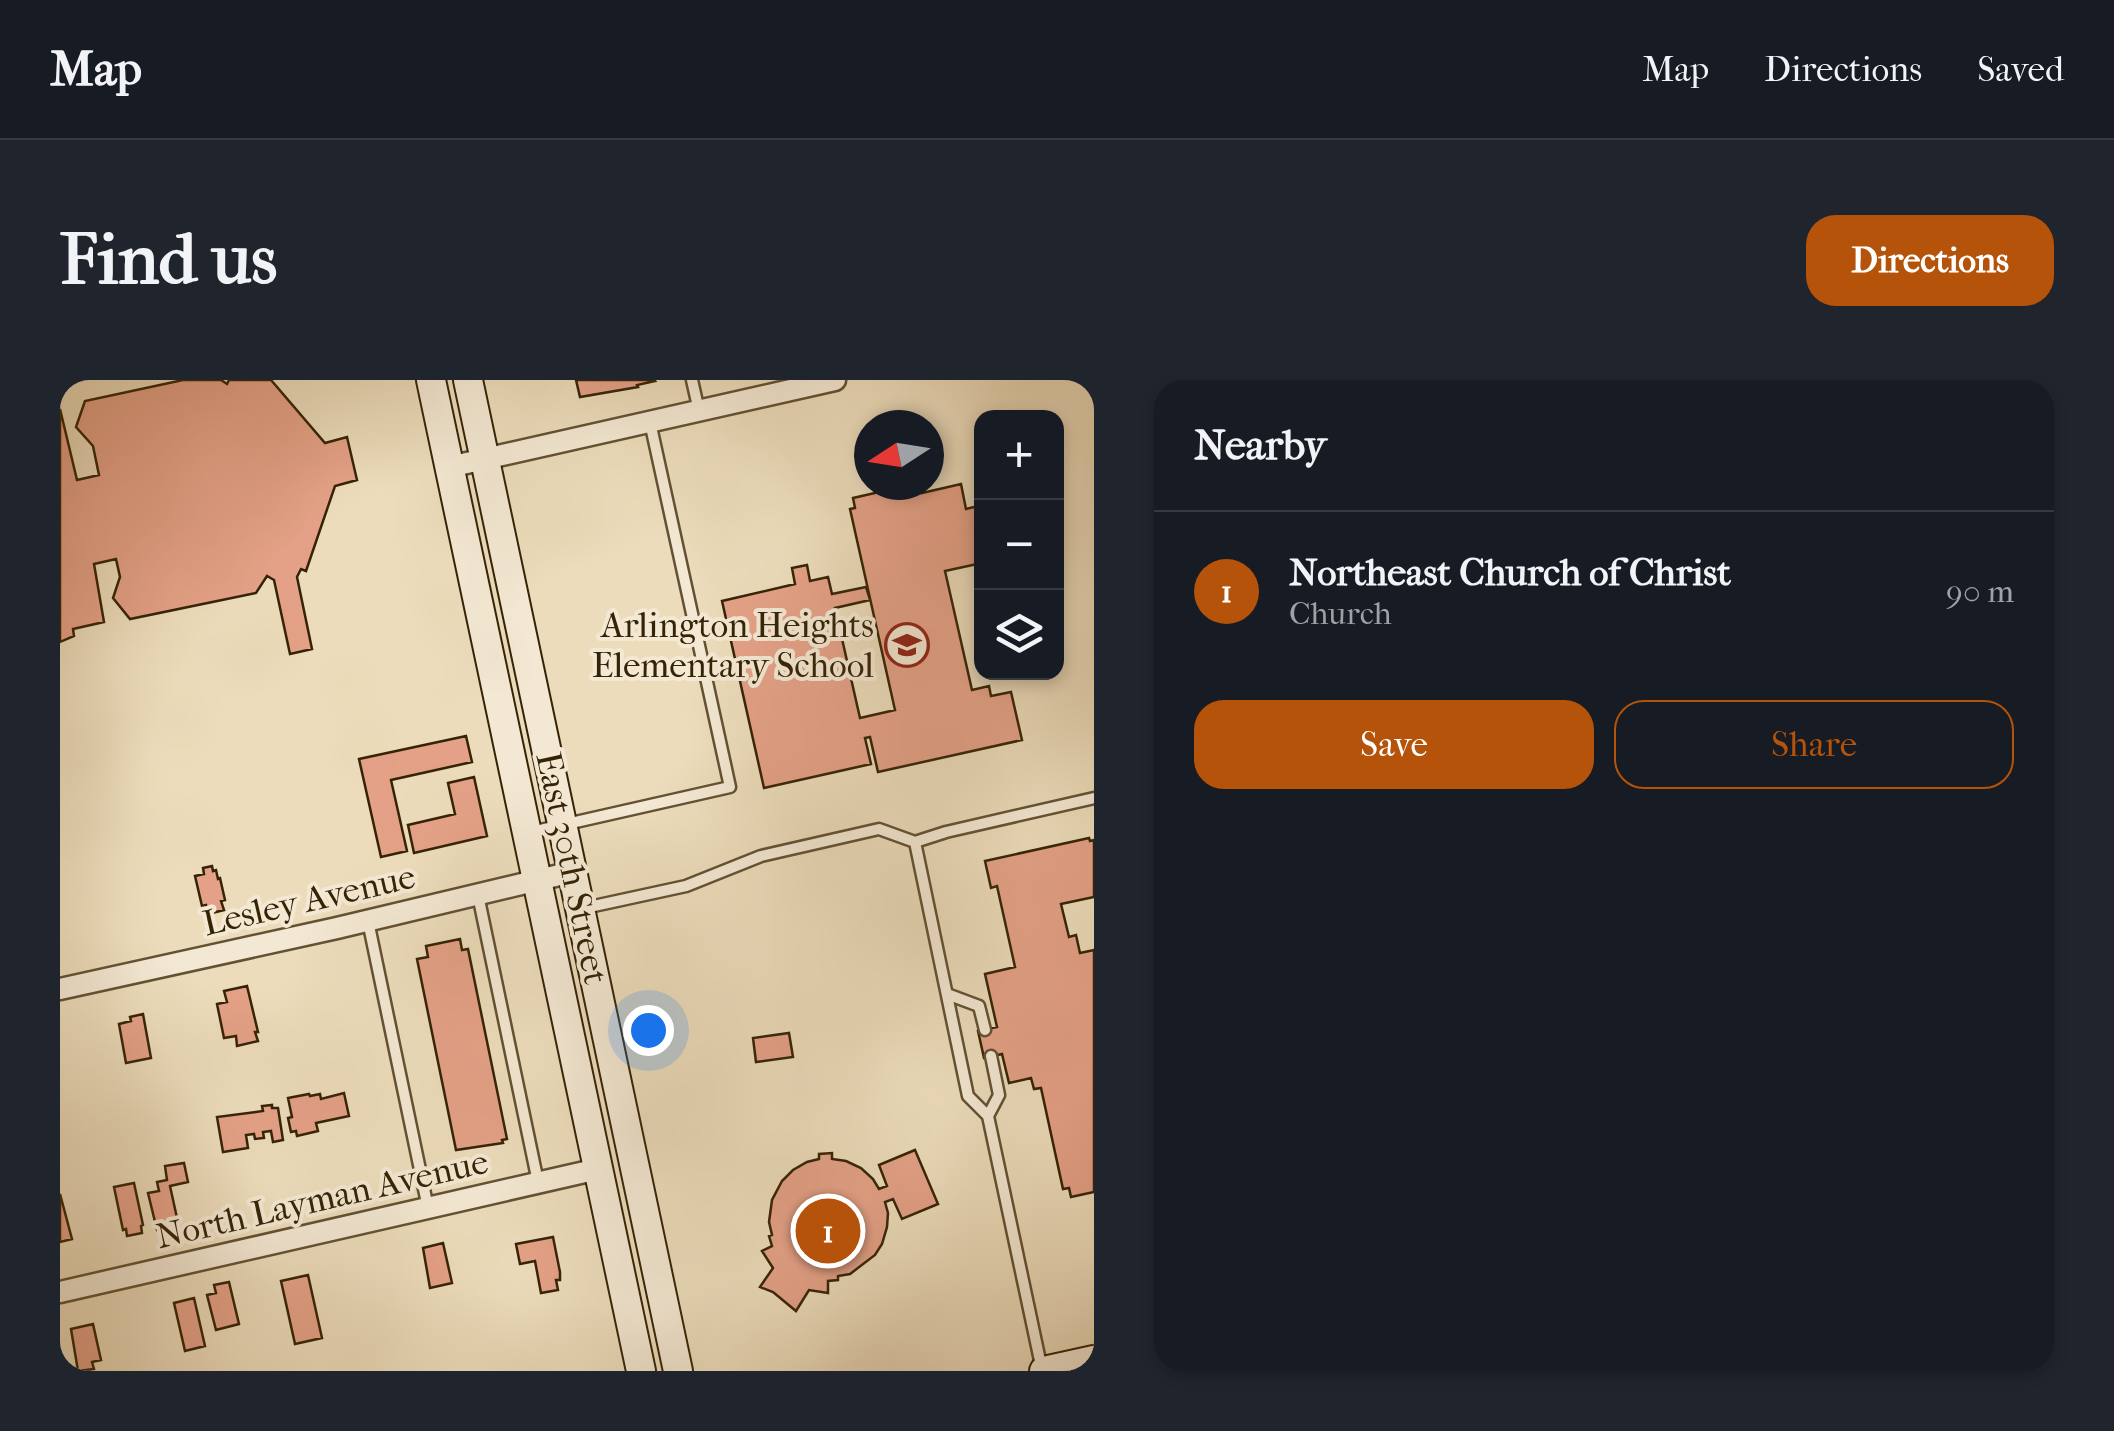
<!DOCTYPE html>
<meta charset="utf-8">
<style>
:root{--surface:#171b24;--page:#20242c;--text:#f1f3f6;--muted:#9ea1a6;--line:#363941;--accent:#b45309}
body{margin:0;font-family:"IM FELL French Canon",serif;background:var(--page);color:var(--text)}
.controls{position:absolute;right:30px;top:30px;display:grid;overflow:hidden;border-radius:20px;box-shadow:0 5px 15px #0003}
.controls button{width:90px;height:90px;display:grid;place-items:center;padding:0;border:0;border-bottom:2px solid var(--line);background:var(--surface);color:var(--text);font:50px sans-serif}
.compass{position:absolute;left:794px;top:30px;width:90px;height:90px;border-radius:50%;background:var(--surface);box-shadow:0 5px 15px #0003;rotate:258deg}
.you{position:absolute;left:588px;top:650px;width:35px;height:35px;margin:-25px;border:8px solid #fff;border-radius:50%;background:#1a73e8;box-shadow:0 0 0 15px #1a73e833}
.badge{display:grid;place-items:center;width:65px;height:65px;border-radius:50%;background:var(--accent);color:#fff;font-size:32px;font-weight:700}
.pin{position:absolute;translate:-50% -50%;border:5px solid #fff;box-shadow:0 2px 10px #0006}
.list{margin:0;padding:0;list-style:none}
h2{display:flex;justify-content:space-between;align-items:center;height:130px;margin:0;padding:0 40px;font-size:42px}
h2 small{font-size:32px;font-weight:400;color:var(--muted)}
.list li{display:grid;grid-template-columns:65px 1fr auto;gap:30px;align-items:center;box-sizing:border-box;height:160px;padding:0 40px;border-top:2px solid var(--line)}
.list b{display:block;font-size:38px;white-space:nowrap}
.list p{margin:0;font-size:32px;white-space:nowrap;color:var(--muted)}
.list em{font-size:32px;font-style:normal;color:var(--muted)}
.actions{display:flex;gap:20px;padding:30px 40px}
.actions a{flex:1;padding:22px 0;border:2px solid var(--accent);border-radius:30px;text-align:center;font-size:35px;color:var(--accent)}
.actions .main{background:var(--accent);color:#fff}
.icon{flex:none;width:55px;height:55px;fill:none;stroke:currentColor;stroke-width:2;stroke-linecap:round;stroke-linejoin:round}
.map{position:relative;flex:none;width:1034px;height:991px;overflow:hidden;border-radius:30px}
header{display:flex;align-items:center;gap:60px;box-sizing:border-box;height:140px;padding:0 50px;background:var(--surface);border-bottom:2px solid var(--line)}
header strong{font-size:48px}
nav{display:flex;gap:55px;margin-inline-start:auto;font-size:35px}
.intro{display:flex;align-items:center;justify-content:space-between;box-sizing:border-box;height:240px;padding:0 60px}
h1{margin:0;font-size:70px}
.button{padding:25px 45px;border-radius:30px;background:var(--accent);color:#fff;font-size:35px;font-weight:700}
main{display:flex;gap:60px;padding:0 60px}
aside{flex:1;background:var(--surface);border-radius:30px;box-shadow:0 5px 15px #0003}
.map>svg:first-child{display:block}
.building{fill:#e4a187;stroke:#352306;stroke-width:2.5}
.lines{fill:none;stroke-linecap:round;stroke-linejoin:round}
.lane-casing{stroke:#635133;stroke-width:15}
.street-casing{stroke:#635133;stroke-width:25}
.secondary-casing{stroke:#352306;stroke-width:32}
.lane{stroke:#f3e8d3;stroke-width:10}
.street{stroke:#f3e8d3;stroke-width:20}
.secondary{stroke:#f3e8d3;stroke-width:28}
.labels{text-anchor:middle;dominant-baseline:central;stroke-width:8;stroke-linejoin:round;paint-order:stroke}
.poi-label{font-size:35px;fill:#352306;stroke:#f3e8d3;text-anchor:end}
.street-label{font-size:35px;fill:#352306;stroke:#f3e8d3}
</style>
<header>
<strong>Map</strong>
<nav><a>Map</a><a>Directions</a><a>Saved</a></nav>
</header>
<div class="intro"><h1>Find us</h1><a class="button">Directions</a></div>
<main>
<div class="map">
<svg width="1034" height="991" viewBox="0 0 1034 991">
<rect width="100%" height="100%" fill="#ecdcbb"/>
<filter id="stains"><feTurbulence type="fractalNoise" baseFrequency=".002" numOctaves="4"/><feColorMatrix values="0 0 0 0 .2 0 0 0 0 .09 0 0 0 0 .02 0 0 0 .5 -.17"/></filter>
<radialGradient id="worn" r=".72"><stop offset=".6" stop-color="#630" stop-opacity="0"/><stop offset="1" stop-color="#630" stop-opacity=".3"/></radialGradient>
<path class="building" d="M123,0H161L167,4L169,0H211L265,63L287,57L297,100L275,106L246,191L241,189L237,197L252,269L230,274L214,200L207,196L196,213L70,239L53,218L60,197L56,179L34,184L44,242L13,249L14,256L0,262V29L17,100L39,95L33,66L16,47L25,21Z
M516,0H594L595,1L577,5L578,7L520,17Z
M901,104L906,129L918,126L922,140V183L885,191L912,310L929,306L931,316L951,312L962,360L818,392L810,357L805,358L811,384L704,408L662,221L735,204L732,188L747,185L750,201L768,197L772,214L806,207L810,220L775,228L800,338L835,330L790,129L795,128L793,118L850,105H860L862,113Z
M406,356L412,382L331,400L347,471L321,477L299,379Z
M414,397L427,456L354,473L348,445L395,434L388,403Z
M1029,458L1030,461L1034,460V517L1001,524L1009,557L1016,555L1020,573L1034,570V812L1011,817L1009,808L1003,809L981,708L974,709L971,698L949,703L942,674L924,678L918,651L937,647L925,594L955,587L937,506L931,508L925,481Z
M152,486L153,491L156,490L158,499L160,498L165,520L161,521L164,530L148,534L146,525L142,526L135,496L144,494L143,488Z
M400,559L402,570L408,569L447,759L442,760L443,763L396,770L357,579L368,577L366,566Z
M187,606L198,652H195L198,661L177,666L176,656L164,658L157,624L167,622L164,611Z
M83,634L91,678L66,683L59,644L71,641L70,637Z
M729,653L733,677L696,682L693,658Z
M284,713L289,736L256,743L258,751L237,756L236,751L231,752L228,738L232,737L228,718L249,714L250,716L260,714L261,719Z
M212,725V728H218L223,760L213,762L211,751L203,752L204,758L195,759L194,754L186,755L188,768L163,772L157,737L203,731L202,726Z
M855,770L878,824L842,839L833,819L825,822L828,833L827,847L822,864L815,875L790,894L778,896V900L768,901V913L749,910L736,931L713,912L700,907L713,888L702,871L712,866L709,856L712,855L709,842L712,820L722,801L733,790L747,782L759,779V774L772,773V779L786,781L801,788L813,799L819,809L827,806L819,785Z
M124,783L128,802L110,806L117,838H115L116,846L97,850L88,813L99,811L97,802L107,800L105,786Z
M74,803L83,845L81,846L82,853L67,856L66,849L63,850L54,807Z
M0,814L12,859L0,862Z
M493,857L500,892V900H496L498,910L481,913L475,881L460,884L456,864Z
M383,863L392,903L370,908L363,868Z
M248,895L262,958L235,964L221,901Z
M169,902L179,944L156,950L147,915L156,913L154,905Z
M134,918L145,966L125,971L114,923Z
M33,944L41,980L32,982L34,989L18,991L11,949Z"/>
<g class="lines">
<g class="lane-casing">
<path id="lane" d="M632,0L639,31
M467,453L670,407L590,42
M418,515L478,802
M520,529L626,506L701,476L819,449L855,462
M308,541L368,828
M887,614L919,626L925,650
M928,736L939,715L931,676
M982,990L928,736L908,716L855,462L886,452L1034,418"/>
</g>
<g class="street-casing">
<path id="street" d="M389,87L775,0
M0,609L277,548L512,492
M0,912L538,789"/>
</g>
<g class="secondary-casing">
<path id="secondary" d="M371,0L581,991
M408,0L618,991
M984,991L1034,980"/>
</g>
<use href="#lane" class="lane"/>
<use href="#street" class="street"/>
<use href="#secondary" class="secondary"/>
</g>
<defs>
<g id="school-ring" transform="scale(2.25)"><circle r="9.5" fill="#f3e8d3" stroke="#8f2418" stroke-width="1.5"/><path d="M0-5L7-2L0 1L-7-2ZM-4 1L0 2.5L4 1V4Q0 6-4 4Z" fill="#8f2418"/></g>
</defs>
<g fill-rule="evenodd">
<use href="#school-ring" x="847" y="265"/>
</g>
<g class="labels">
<g class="poi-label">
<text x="814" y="245">Arlington Heights<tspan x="814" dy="40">Elementary School</tspan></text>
</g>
<g class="street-label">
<text transform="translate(512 488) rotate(78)">East 30th Street</text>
<text transform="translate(249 520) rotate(-13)">Lesley Avenue</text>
<text transform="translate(262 819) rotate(-13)">North Layman Avenue</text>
</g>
</g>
<rect width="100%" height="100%" filter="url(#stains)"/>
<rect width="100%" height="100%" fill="url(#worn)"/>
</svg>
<div class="controls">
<button>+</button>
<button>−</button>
<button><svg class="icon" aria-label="layers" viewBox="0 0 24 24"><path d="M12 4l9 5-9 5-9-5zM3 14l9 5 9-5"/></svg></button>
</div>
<svg class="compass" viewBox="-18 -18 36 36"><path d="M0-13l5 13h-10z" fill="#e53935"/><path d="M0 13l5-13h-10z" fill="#9ea1a6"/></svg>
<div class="you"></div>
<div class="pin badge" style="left:768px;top:851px">1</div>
</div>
<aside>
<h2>Nearby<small></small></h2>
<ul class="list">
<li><span class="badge">1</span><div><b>Northeast Church of Christ</b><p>Church</p></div><em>90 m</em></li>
</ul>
<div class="actions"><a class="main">Save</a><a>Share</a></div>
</aside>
</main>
